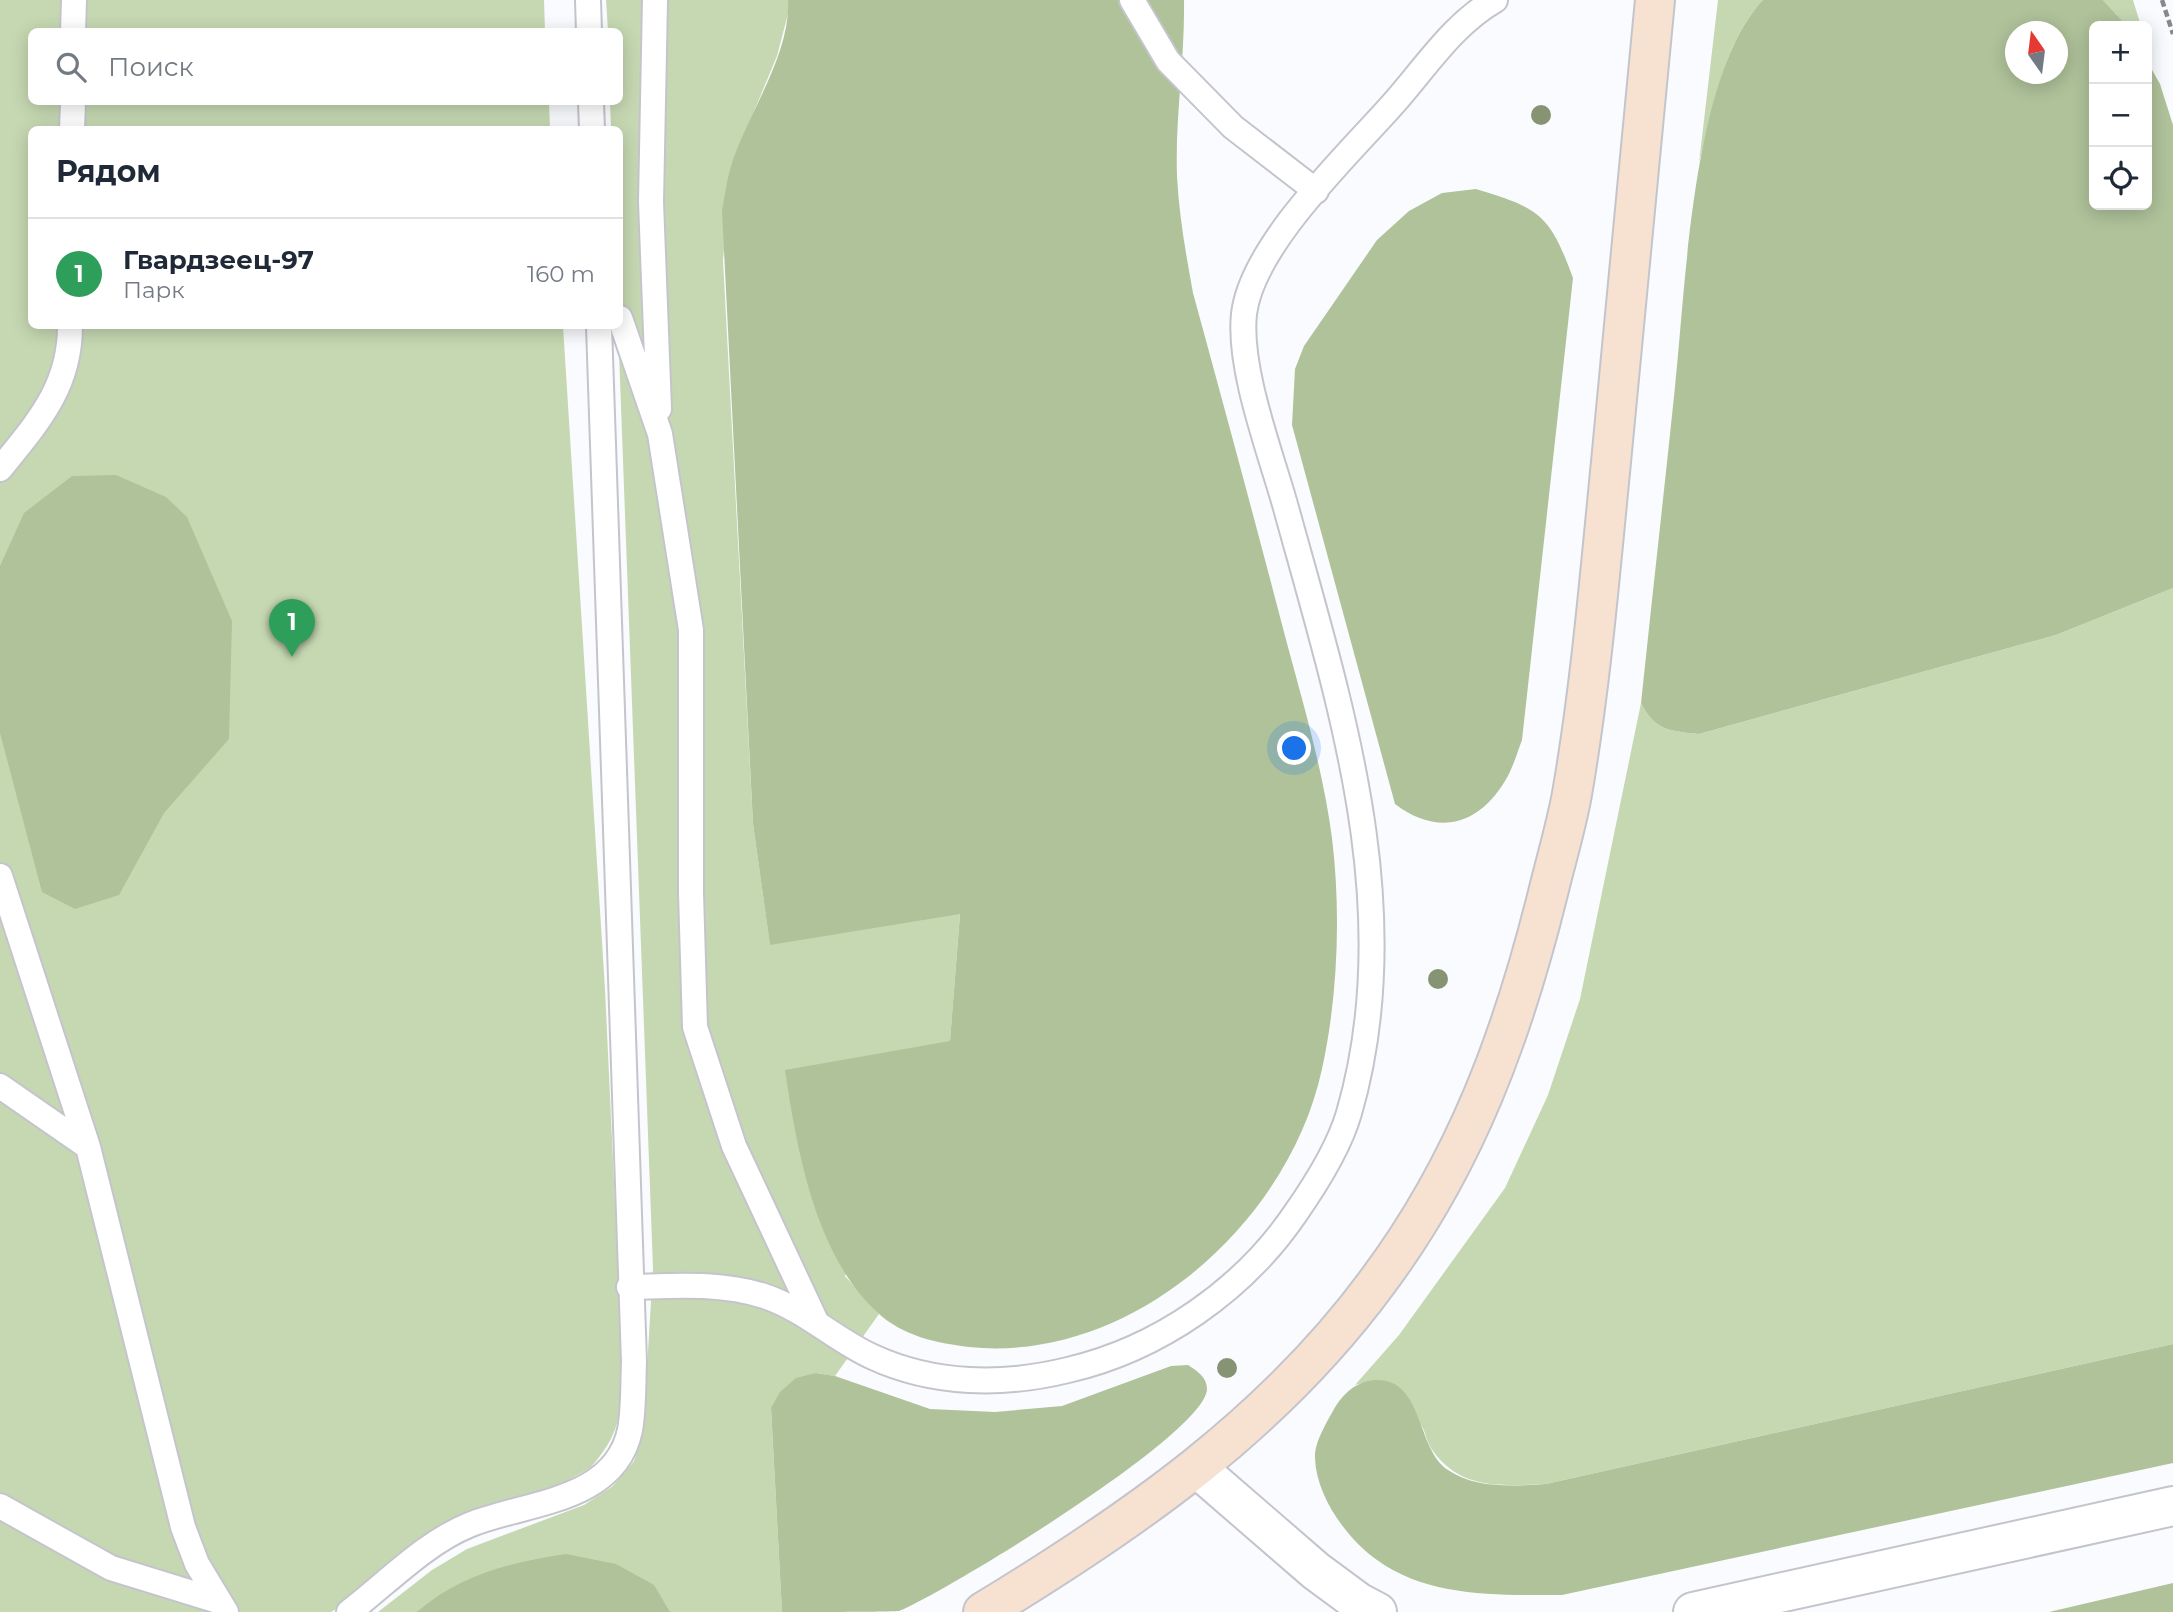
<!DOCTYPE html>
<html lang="ru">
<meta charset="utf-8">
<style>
:root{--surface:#fff;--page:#f6f6f7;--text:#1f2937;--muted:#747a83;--line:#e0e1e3;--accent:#d93025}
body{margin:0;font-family:Montserrat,sans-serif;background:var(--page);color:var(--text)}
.controls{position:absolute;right:21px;top:21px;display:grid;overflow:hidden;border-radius:10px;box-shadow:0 4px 18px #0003}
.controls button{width:63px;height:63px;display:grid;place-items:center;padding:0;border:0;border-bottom:2px solid var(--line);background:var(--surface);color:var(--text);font:35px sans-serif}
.compass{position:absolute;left:2005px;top:21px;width:63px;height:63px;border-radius:50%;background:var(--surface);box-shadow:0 4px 18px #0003;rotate:346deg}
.you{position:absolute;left:1295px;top:749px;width:24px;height:24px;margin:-18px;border:5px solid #fff;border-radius:50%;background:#1a73e8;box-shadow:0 0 0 10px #1a73e833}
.badge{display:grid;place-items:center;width:46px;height:46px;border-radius:50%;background:var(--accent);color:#fff;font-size:23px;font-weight:700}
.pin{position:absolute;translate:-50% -58px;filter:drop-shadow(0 2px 4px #0008)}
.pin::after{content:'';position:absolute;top:37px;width:24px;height:21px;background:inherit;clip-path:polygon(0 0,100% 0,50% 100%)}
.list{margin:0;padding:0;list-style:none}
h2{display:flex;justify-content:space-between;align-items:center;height:91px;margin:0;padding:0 28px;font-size:30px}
h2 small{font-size:23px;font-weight:400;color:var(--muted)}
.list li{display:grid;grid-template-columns:46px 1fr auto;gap:21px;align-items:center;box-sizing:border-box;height:112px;padding:0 28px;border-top:2px solid var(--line)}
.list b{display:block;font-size:26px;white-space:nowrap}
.list p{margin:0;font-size:23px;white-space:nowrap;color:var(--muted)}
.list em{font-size:23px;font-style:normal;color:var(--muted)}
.icon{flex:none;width:38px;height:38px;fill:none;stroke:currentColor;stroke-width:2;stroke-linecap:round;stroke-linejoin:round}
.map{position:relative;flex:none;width:2173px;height:1612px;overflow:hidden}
.search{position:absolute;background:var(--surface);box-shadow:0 4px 18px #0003;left:28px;top:28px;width:595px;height:77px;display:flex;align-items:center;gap:18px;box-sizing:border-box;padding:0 24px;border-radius:10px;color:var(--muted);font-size:26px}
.panel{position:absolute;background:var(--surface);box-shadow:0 4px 18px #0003;left:28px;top:126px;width:595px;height:203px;border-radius:10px}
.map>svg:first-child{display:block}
.green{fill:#c6d8b2}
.forest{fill:#afc29a;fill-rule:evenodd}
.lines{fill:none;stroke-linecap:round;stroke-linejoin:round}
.lane-casing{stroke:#c4c5cc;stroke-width:28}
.street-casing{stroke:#c4c5cc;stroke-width:42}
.secondary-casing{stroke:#c4c5cc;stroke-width:42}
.path{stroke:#87888b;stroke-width:4.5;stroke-dasharray:7 3.5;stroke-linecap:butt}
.lane{stroke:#fff;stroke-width:24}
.street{stroke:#fff;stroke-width:38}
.secondary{stroke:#f7e2d2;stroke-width:38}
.tree{fill:#879473}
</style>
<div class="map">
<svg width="2173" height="1612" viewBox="0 0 2173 1612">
<rect width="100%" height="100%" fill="#fafbff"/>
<path class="green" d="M0,0H544L545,31L32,32V102H549L550,129L32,130V326H563L605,989L623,1374C621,1416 619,1436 590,1468L331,1612H0Z
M606,0H788L789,10L777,56L732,164L723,260L753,824L770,944L960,913L950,1042L845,1276L879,1314L835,1376L816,1373L771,1408L782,1612H378L432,1570L467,1549L584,1505L613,1486L634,1461L643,1433L653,1269L618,326L620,130L611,129L610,102H620V32L608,31Z
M1718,0H1763C1723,43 1713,108 1699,163Z
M2103,0H2133L2141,26H2127Z
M2173,588V1344L1546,1484C1502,1486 1461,1490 1433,1451C1426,1442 1426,1430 1419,1422C1407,1406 1390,1393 1376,1380L1355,1385L1399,1335L1505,1188L1548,1095L1580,999L1641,703C1655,731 1670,731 1699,734L2056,635Z"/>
<path class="forest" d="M788,0H1184C1185,59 1175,118 1177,176C1179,216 1186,254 1193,293C1222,399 1251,506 1279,613C1298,687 1322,762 1332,838C1341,912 1338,996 1322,1069C1289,1223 1131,1364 969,1347C936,1343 903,1336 878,1313C815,1256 797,1150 785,1070L950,1041L960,914L770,945L753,824L722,211C725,195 727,178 732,163C748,113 791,54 788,0Z
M1763,0H2103L2127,26H2094V205H2147V61L2160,84L2173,125V588L2056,635L1699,734C1670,731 1655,731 1641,703C1652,598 1664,493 1675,387C1686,285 1692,75 1763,0ZM2016,32H2058V74H2016Z
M1476,189C1540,208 1550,215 1573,278L1522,740C1517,753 1513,768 1505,781C1478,826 1437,836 1395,804L1292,425L1295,369L1304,346L1377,240L1409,211L1442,193Z
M116,475L166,497L187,517L232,621L229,739L164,813L119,895L75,909L42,892L0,733V566L24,513L72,476Z
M2173,1344V1463L1562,1595C1501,1595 1429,1598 1377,1560C1347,1539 1316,1496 1315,1458C1314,1443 1327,1422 1334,1409C1343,1394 1356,1381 1376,1380C1424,1379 1416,1449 1448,1470C1476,1489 1514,1486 1546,1484Z
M1188,1365C1197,1371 1207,1377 1207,1389C1206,1434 947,1591 899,1611C884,1612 804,1612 782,1612L771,1408L780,1392L796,1378L816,1373L835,1376L930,1409L995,1412L1062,1406L1171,1366Z
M566,1554L616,1564L654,1585L670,1612H417C459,1575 512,1562 566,1554Z
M2173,1583V1612H2049Z"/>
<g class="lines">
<g class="lane-casing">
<path id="lane" d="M588,0L589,32
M655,0L651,202L659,409
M1132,0L1168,61L1233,127L1316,191
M73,32L74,0
M591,102L592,130
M72,130L73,102
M620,318L660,434L691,630V893L695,1027L734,1146L815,1319
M0,469C37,423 70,388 70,326
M0,876L88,1147L183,1527L197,1564L226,1612
M0,1086L88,1147
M629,1287C675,1286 720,1282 764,1296C806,1310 835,1340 873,1357C934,1385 1003,1386 1068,1370C1159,1349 1243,1290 1295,1214C1316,1184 1339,1148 1349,1113C1408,910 1340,704 1286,508C1271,454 1238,369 1244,314C1252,245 1348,155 1393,104C1425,68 1453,24 1495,0
M0,1506L111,1568L218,1601
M349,1612C387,1583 425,1543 469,1525C524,1502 615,1503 630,1430C634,1408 633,1384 634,1362L599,326"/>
</g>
<g class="street-casing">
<path id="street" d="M1197,1468L1316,1571L1358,1602L1377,1612
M1693,1612L2173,1506"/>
</g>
<g class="secondary-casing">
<path id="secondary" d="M983,1612C1133,1521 1273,1424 1378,1281C1466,1163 1513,1034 1548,893C1556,860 1566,827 1572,794C1591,684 1600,573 1611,462C1625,308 1640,154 1655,0"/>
</g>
<path class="path" d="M2162,0L2173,34"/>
<use href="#lane" class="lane"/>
<use href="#street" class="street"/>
<use href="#secondary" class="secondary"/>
</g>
<g class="tree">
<circle cx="1541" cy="115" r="10"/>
<circle cx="1438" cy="979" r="10"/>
<circle cx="1227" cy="1368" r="10"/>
</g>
</svg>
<div class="controls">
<button>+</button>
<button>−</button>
<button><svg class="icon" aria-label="locate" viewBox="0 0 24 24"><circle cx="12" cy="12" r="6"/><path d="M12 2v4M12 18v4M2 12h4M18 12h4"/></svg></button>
</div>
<svg class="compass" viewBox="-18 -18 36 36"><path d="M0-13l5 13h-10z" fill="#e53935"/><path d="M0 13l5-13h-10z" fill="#747a83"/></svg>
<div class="you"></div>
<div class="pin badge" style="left:292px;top:657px;background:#2e9e5b">1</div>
<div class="search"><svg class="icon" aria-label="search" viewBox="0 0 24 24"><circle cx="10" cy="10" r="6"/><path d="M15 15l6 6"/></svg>Поиск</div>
<section class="panel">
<h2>Рядом<small></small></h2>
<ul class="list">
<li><span class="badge" style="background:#2e9e5b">1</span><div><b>Гвардзеец-97</b><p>Парк</p></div><em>160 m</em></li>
</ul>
</section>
</div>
